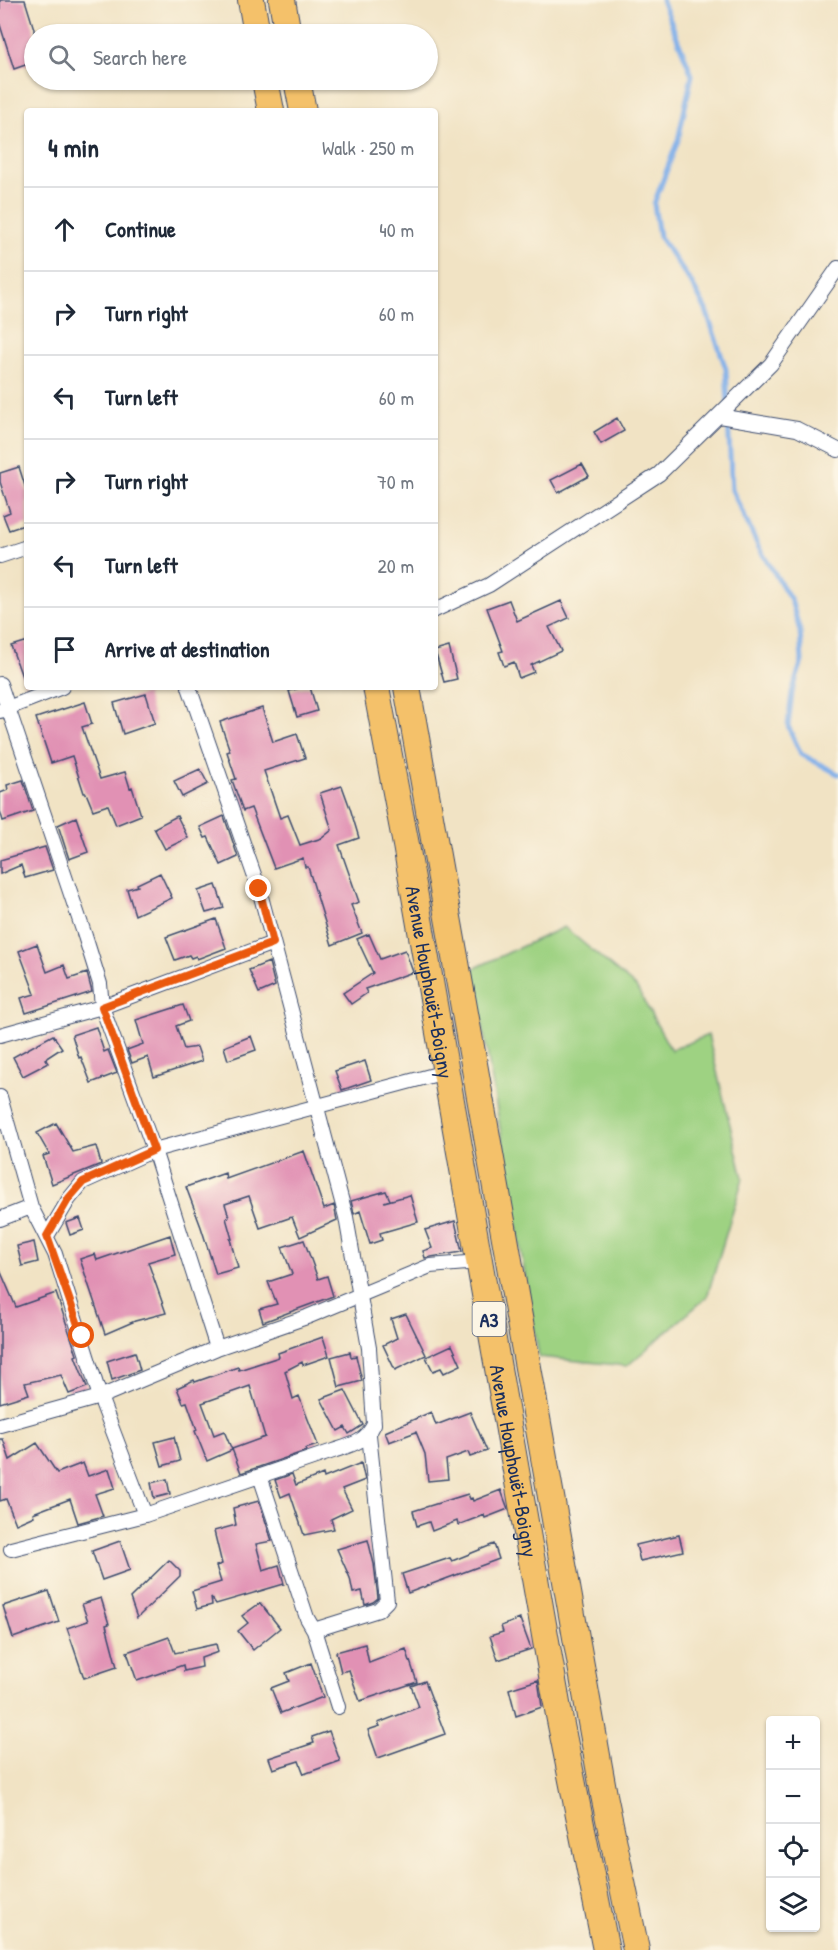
<!DOCTYPE html>
<meta charset="utf-8">
<style>
:root{--surface:#fff;--page:#f2f2f3;--text:#1f2937;--muted:#747a83;--line:#e0e1e3}
body{margin:0;font-family:"Patrick Hand",sans-serif;background:var(--page);color:var(--text)}
.controls{position:absolute;right:18px;bottom:18px;display:grid;overflow:hidden;border-radius:6px;box-shadow:0 2px 4px #0004}
.controls button{width:54px;height:54px;display:grid;place-items:center;padding:0;border:0;border-bottom:2px solid var(--line);background:var(--surface);color:var(--text);font:30px sans-serif}
.stop{position:absolute;width:18px;height:18px;margin:-14px;border:4px solid #ea580c;border-radius:50%;background:#fff}
.stop.end{background:#ea580c;border-color:#fff;box-shadow:0 2px 6px #0008}
.list{margin:0;padding:0;list-style:none}
h2{display:flex;justify-content:space-between;align-items:center;height:78px;margin:0;padding:0 24px;font-size:26px}
h2 small{font-size:20px;font-weight:400;color:var(--muted)}
.list li{display:grid;grid-template-columns:39px 1fr auto;gap:18px;align-items:center;box-sizing:border-box;height:84px;padding:0 24px;border-top:2px solid var(--line)}
.list b{display:block;font-size:22px;white-space:nowrap}
.list em{font-size:20px;font-style:normal;color:var(--muted)}
.icon{flex:none;width:33px;height:33px;fill:none;stroke:currentColor;stroke-width:2;stroke-linecap:round;stroke-linejoin:round}
.map{position:relative;flex:none;width:838px;height:1950px;overflow:hidden}
.search{position:absolute;background:var(--surface);box-shadow:0 2px 4px #0004;left:24px;top:24px;width:414px;height:66px;display:flex;align-items:center;gap:15px;box-sizing:border-box;padding:0 21px;border-radius:33px;color:var(--muted);font-size:22px}
.panel{position:absolute;background:var(--surface);box-shadow:0 2px 4px #0004;left:24px;top:108px;width:414px;height:582px;border-radius:6px}
.map>svg:first-child{display:block}
.green{fill:#9ed282;stroke:#5c8070;stroke-width:1.5}
.lines{fill:none;stroke-linecap:round;stroke-linejoin:round}
.stream{stroke:#7eaee9;stroke-width:5}
.building{fill:#e191b4}
.street-casing{stroke:#3b4a6d;stroke-width:16}
.highway-casing{stroke:#3b4a6d;stroke-width:28}
.street{stroke:#fff;stroke-width:14}
.highway{stroke:#f4c16a;stroke-width:26}
.route{stroke:#ea580c;stroke-width:8}
.labels{text-anchor:middle;dominant-baseline:central;stroke-width:5;stroke-linejoin:round;paint-order:stroke}
.shield{fill:#fcf5e5;stroke:#5e6a86;stroke-width:1.5}
.shield-label{font-size:20px;font-weight:bold;fill:#1b2f5e}
.street-label{font-size:21px;fill:#1b2f5e;stroke:#fcf5e5}
</style>
<div class="map">
<svg width="838" height="1950" viewBox="0 0 838 1950">
<rect width="100%" height="100%" fill="#fcf5e5"/>
<filter id="ink" filterUnits="userSpaceOnUse"><feTurbulence type="fractalNoise" baseFrequency=".0167" numOctaves="2"/><feDisplacementMap in="SourceGraphic" scale="12" xChannelSelector="R" yChannelSelector="G"/><feConvolveMatrix kernelMatrix="1 2 1 2 8 2 1 2 1" color-interpolation-filters="sRGB"/></filter>
<filter id="wash" filterUnits="userSpaceOnUse"><feTurbulence type="fractalNoise" baseFrequency=".008" numOctaves="4" result="noise"/><feDisplacementMap in="SourceGraphic" scale="24" xChannelSelector="R" yChannelSelector="G"/><feGaussianBlur stdDeviation="1.35" result="paint"/><feColorMatrix in="noise" values="0 0 0 0 0 0 0 0 0 0 0 0 0 0 0 0 0 1.4 0 .05"/><feComposite in="paint" operator="in"/></filter>
<g filter="url(#wash)">
<rect width="100%" height="100%" fill="#f1e3c4"/>
<path class="green" d="M564,927L636,987L671,1050L708,1035L743,1178L707,1297L627,1366L539,1357L473,969Z"/>
<g class="lines">
<path class="stream" d="M662,0L692,75L678,140L654,204L659,236L692,284L706,310L726,369L728,404
M728,420L732,490L759,548L791,600L800,631L802,661L792,692L788,726L801,754L838,774"/>
</g>
<g id="blocks">
<path class="building" d="M0,0H25L34,29V62L14,69L0,25Z
M617,418L624,431L601,444L594,432Z
M582,464L589,476L558,493L551,480Z
M19,467L27,492V524L9,530L3,515L10,512L0,482V473Z
M509,600L517,621L561,601L569,618L549,627L561,651L531,665L534,672L519,678L514,662L504,666L499,652L503,651L487,608Z
M27,641V685H25L11,646Z
M449,647L457,679L444,682L435,651Z
M303,687H310L317,711L297,717L289,691Z
M146,694L155,723L123,734L114,703Z
M85,702L92,724L82,727L100,779L125,772L130,788L132,787L141,815L116,825L108,805L93,810L86,793H84L72,756L51,763L36,718Z
M262,708L273,742L297,734L305,758L264,771L280,818L288,815L300,845L322,838L332,830L320,793L342,786L350,808L359,838L339,845L359,902L351,905L362,933L332,945L308,867H305L303,858L274,868L251,808L243,811L232,780L236,779L227,752L230,751L220,722Z
M200,769L208,784L182,797L174,781Z
M23,780L33,811L3,821L0,811V793L8,790L7,785Z
M177,816L188,838L165,849L154,828Z
M224,816L238,857L221,865L208,837L205,838L200,827Z
M76,817L88,852L69,859L58,825Z
M45,847L53,870L25,878L21,865L0,874V860Z
M160,873L172,898L135,915L127,889L138,886L137,884Z
M216,885L224,908L206,913L198,891Z
M216,919L226,948L197,959L196,956L191,958L189,955L175,960L166,937Z
M369,934L380,959L405,950L413,972L365,989L367,993L351,1004L343,993L373,973L357,939Z
M37,944L47,972L64,965L69,979L87,973L92,992L26,1013L21,998L35,994L19,951Z
M269,962L275,986L259,993L249,970Z
M183,1005L189,1021L176,1026L184,1049L197,1047L202,1061L154,1077L148,1057L132,1063L127,1050L143,1044L136,1020Z
M96,1027L104,1052L108,1050L117,1073L91,1083L81,1057L79,1058L72,1035Z
M53,1035L62,1048L45,1059L48,1063L23,1076L13,1057Z
M251,1036L256,1050L228,1060L224,1047Z
M365,1061L371,1080L342,1090L335,1071Z
M56,1123L73,1152L96,1146L101,1164L52,1184L43,1156L49,1154L37,1133Z
M304,1151L324,1209L334,1205L337,1220L300,1237L292,1217L260,1228L249,1196L225,1204L229,1217L226,1218L232,1239H230L238,1268L216,1274L201,1227L186,1187L225,1173L226,1179Z
M386,1191L390,1200L384,1202L410,1195L418,1222L380,1233L382,1240L370,1244L360,1211L354,1214L351,1201Z
M80,1218L84,1230L70,1235L66,1223Z
M455,1221L462,1252L425,1258L423,1251L432,1248L425,1230Z
M170,1235L175,1254L148,1262L166,1313L135,1321L105,1334L80,1259L95,1254L97,1260Z
M304,1240L318,1279L327,1276L333,1296L263,1322L259,1309L277,1304L268,1282L292,1274L282,1247Z
M34,1242L38,1262L22,1266L17,1246Z
M0,1270L16,1307L56,1293L77,1355L75,1356L87,1387L69,1394L61,1375L25,1383L29,1394L0,1403Z
M406,1314L426,1355L395,1370L383,1345L397,1338L391,1319Z
M323,1337L329,1356L303,1365L302,1362L285,1371L293,1399L299,1396L318,1445L305,1449L306,1451L241,1473L232,1449L265,1437L250,1386L202,1403L214,1435L224,1431L232,1450L207,1461L195,1431L197,1430L187,1402L183,1403L177,1388L194,1380L195,1382L238,1367L239,1370L279,1357L278,1353Z
M452,1345L461,1365L444,1373L441,1368L433,1371L426,1357Z
M135,1352L140,1370L112,1380L107,1361Z
M350,1352L351,1357L356,1356L362,1381L339,1387L331,1357Z
M345,1390L363,1425L349,1434L345,1427L338,1431L321,1399Z
M431,1412L436,1425L470,1412L487,1451L470,1457L468,1452L446,1460L448,1479L428,1481L425,1454L416,1432L389,1442L385,1432Z
M174,1437L180,1461L162,1466L155,1442Z
M0,1439H3L10,1460L37,1443L57,1473L83,1463L88,1476L109,1469L115,1488L95,1494L103,1516L78,1523L70,1499L33,1513L34,1516L16,1524L6,1499L0,1501Z
M361,1463L365,1480L342,1489L352,1509L331,1519L334,1529L304,1535L290,1493L281,1497L275,1480L292,1474L296,1485L323,1474L324,1478Z
M167,1479L170,1494L154,1498L151,1483Z
M501,1490L508,1509L485,1518L484,1515L458,1525L457,1521L432,1531L429,1522L417,1526L413,1511L468,1494L470,1499L472,1498L473,1501Z
M259,1501L272,1541L256,1544L263,1570L279,1565L284,1584L216,1604L211,1597L212,1605L197,1609L192,1591L221,1582L216,1566L222,1564L214,1531L236,1525L233,1508Z
M679,1535L683,1551L640,1561L636,1545Z
M368,1540L374,1564L378,1598L373,1602L365,1605L362,1591L353,1593L350,1578L337,1549Z
M120,1541L130,1570L102,1580L92,1551Z
M494,1544L499,1559L408,1593L402,1574L450,1558L452,1561Z
M169,1560L180,1571V1576L137,1618L130,1598Z
M49,1591L59,1622L13,1638L3,1606Z
M101,1598L109,1624L106,1625L117,1667L84,1678L67,1628L88,1621L82,1604Z
M260,1603L280,1628L253,1650L238,1631L248,1623L242,1616Z
M520,1619L531,1649L498,1660L490,1636L503,1632L501,1626Z
M169,1637L175,1653L216,1644L218,1652L201,1658L202,1667L184,1671L183,1665L137,1681L127,1652Z
M365,1644L369,1663L406,1649L417,1682L360,1701L349,1670L341,1672L336,1652Z
M311,1663L323,1697L281,1713L271,1688L289,1681L286,1673Z
M538,1680L542,1707L516,1716L509,1689Z
M425,1681L445,1734L378,1758L368,1730L380,1726L378,1723L419,1707L411,1686Z
M329,1731L340,1761L304,1774L299,1761L273,1769L269,1758L314,1743L312,1737Z"/>
</g>
</g>
<g filter="url(#ink)">
<use href="#blocks" fill-opacity="0" stroke="#3b4a6d" stroke-width="1.5"/>
<g class="lines">
<g class="street-casing">
<path id="street" d="M719,416L797,429L838,450
M0,556L27,547
M435,610L489,585L659,474L771,364L838,268
M0,684L85,936L100,984L102,1007L154,1150L217,1348
M0,711L62,687
M0,1035L102,1007L273,943
M0,1097L31,1207L55,1254L100,1397L145,1515
M0,1219L31,1207
M47,1236L69,1199L83,1182L154,1150L445,1072
M0,1425L100,1397L217,1348L307,1317L430,1266L479,1262
M260,1476L307,1618L314,1630L338,1707
M11,1549L145,1515L333,1451C351,1445 366,1442 374,1424L369,1348L346,1217L259,889L189,687
M314,1630L378,1610L387,1601L369,1435"/>
</g>
<g class="highway-casing">
<g id="highway">
<path d="M251,0L257,34"/>
<path d="M282,0L288,34"/>
<path d="M265,80L271,111"/>
<path d="M297,80L303,111"/>
<path id="s1" d="M376,687L406,845L559,1715L606,1950"/>
<path d="M407,687L604,1795L636,1950"/>
</g>
</g>
<use href="#street" class="street"/>
<use href="#highway" class="highway"/>
</g>
</g>
<g class="lines" filter="url(#ink)">
<path class="route" d="M82,1336L47,1236L69,1198L83,1182L154,1150L102,1007L273,943L259,889"/>
</g>
<g class="labels">
<rect class="shield" x="472.5" y="1302" width="33" height="34" rx="4.5"/>
<g class="shield-label">
<text x="489" y="1319">A3</text>
</g>
<g class="street-label">
<text stroke="none"><textPath href="#s1" startOffset="300">Avenue Houphouët-Boigny</textPath></text>
<text stroke="none"><textPath href="#s1" startOffset="786">Avenue Houphouët-Boigny</textPath></text>
</g>
</g>
</svg>
<div class="controls">
<button>+</button>
<button>−</button>
<button><svg class="icon" aria-label="locate" viewBox="0 0 24 24"><circle cx="12" cy="12" r="6"/><path d="M12 2v4M12 18v4M2 12h4M18 12h4"/></svg></button>
<button><svg class="icon" aria-label="layers" viewBox="0 0 24 24"><path d="M12 4l9 5-9 5-9-5zM3 14l9 5 9-5"/></svg></button>
</div>
<div class="stop" style="left:82px;top:1336px"></div>
<div class="stop end" style="left:259px;top:889px"></div>
<div class="search"><svg class="icon" aria-label="search" viewBox="0 0 24 24"><circle cx="10" cy="10" r="6"/><path d="M15 15l6 6"/></svg>Search here</div>
<section class="panel">
<h2>4 min<small>Walk · 250 m</small></h2>
<ul class="list">
<li><svg class="icon" aria-label="ahead" viewBox="0 0 24 24"><path d="M12 20V5M6 11l6-6 6 6"/></svg><div><b>Continue</b></div><em>40 m</em></li>
<li><svg class="icon" aria-label="right" viewBox="0 0 24 24"><path d="M7 20v-9h11M14 6l5 5-5 5"/></svg><div><b>Turn right</b></div><em>60 m</em></li>
<li><svg class="icon" aria-label="left" viewBox="0 0 24 24"><path d="M17 20v-9H6M10 6l-5 5 5 5"/></svg><div><b>Turn left</b></div><em>60 m</em></li>
<li><svg class="icon" aria-label="right" viewBox="0 0 24 24"><path d="M7 20v-9h11M14 6l5 5-5 5"/></svg><div><b>Turn right</b></div><em>70 m</em></li>
<li><svg class="icon" aria-label="left" viewBox="0 0 24 24"><path d="M17 20v-9H6M10 6l-5 5 5 5"/></svg><div><b>Turn left</b></div><em>20 m</em></li>
<li><svg class="icon" aria-label="arrive" viewBox="0 0 24 24"><path d="M6 21V4h12l-3 4 3 4H6"/></svg><div><b>Arrive at destination</b></div></li>
</ul>
</section>
</div>
